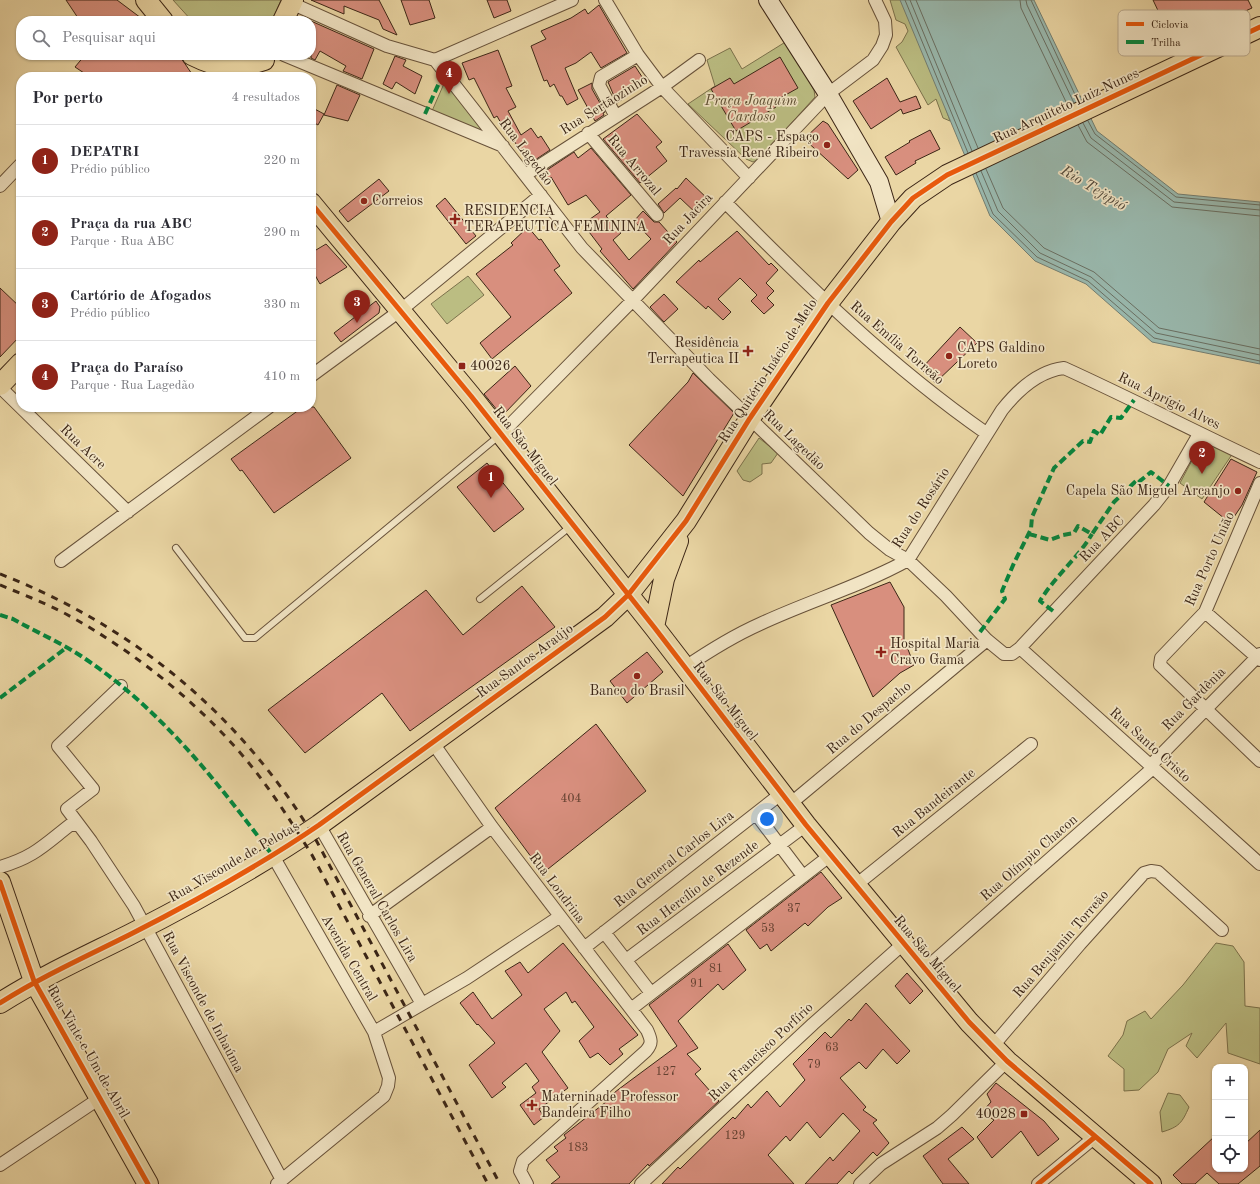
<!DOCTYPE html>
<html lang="pt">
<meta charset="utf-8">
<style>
:root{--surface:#fff;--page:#f2f2f3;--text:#2b2b33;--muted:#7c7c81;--line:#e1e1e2;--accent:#8f2418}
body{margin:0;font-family:"Old Standard TT",serif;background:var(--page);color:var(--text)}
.controls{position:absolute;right:12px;bottom:12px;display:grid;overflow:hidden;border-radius:8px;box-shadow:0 1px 3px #0004}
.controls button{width:36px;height:36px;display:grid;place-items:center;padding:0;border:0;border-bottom:1px solid var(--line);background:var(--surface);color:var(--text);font:20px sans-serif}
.you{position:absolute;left:767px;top:819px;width:14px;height:14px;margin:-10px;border:3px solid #fff;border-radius:50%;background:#1a73e8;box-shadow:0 0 0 6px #1a73e833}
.badge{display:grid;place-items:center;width:26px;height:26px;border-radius:50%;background:var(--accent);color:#fff;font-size:13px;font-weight:700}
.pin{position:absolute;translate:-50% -33px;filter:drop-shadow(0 1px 2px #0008)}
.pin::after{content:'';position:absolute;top:21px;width:14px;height:12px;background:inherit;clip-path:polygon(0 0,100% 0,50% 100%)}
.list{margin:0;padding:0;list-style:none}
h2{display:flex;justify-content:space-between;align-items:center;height:52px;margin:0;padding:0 16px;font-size:17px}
h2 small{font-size:13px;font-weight:400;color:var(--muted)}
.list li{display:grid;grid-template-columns:26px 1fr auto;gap:12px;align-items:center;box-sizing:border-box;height:72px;padding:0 16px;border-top:1px solid var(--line)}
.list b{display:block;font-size:15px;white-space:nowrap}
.list p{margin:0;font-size:13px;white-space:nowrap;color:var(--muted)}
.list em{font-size:13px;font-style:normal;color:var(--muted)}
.icon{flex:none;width:22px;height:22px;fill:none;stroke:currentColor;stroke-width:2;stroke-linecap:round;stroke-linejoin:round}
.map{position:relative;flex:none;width:1260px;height:1184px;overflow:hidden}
.search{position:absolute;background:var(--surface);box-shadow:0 1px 3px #0004;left:16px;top:16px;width:300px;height:44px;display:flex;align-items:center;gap:10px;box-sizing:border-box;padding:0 14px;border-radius:16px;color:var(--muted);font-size:15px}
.panel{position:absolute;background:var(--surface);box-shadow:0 1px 3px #0004;left:16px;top:72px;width:300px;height:340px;border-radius:16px}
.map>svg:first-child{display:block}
.green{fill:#bbbd82;stroke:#7c724c}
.water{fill:#99b8ad;stroke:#747e71}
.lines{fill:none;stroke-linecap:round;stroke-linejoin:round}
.shore{stroke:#6a6f62;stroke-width:1}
.building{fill:#d88f7e;stroke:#3c2616}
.service-casing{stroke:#68523a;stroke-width:8}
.minor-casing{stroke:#68523a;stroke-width:14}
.secondary-casing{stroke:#3c2616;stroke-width:20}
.primary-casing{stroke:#3c2616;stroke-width:22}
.service{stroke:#f1e4c4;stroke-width:6}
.minor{stroke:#f1e4c4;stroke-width:12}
.secondary{stroke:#f1e4c4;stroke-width:18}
.primary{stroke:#ead6a4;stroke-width:20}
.rail{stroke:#3c2616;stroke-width:3;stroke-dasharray:7 7;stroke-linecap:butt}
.quiet{stroke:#00873e;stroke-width:4;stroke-dasharray:8 4;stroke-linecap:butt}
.cycleway-casing{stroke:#f1e4c4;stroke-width:8}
.cycleway{stroke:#e8590c;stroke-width:5}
.poi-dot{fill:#8f2418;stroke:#f1e4c4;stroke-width:1.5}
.labels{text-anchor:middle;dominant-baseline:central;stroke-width:3.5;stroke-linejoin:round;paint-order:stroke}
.number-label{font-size:12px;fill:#634030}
.park-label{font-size:14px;font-style:italic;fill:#5c4c31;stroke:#f1e4c4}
.street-label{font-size:14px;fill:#3c2616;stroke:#f1e4c4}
.poi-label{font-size:14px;fill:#3c2616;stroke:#f1e4c4;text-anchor:start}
.water-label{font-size:15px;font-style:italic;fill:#534a3c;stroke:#f1e4c4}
.key{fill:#f1e4c4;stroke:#bbab90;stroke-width:1}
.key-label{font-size:11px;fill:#3c2616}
</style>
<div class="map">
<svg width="1260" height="1184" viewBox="0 0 1260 1184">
<rect width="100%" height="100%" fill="#ead6a4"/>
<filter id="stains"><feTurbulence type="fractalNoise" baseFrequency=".005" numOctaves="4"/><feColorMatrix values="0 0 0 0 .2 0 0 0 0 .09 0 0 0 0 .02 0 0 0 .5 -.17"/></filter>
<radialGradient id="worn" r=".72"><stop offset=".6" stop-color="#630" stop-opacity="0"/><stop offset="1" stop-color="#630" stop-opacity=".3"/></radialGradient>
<path class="green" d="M173,0H281L272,21H192Z
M890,0H909L950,121L943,118L936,99L928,105L896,47L902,42L908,31L905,24L896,20Z
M787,41L814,90L815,97L759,159L753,162L746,159L688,104L715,86L707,60L730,48L742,69Z
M446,79L485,127L483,133L432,111Z
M468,276L484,295L447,324L431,304Z
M759,438L778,453L771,463L762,464V474L750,482L743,480L737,471Z
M1206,444L1233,453L1202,499L1180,483L1197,451Z
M1216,943L1233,946L1244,962L1245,1006L1260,1008V1064L1228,1053L1226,1023L1197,1058L1186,1046L1192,1033L1168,1049L1158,1072L1139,1090L1124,1091V1069L1108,1056L1123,1035L1127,1021L1145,1011L1151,1019L1183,985Z
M1168,1093L1180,1095L1189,1107C1182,1123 1179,1127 1162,1132L1160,1112Z"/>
<path class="water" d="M900,0H1034L1097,131L1178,194L1260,202V364L1152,342L1086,284L1035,261L990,216Z"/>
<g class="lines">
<path class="shore" d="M905,0L968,153
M910,0L972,151
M916,0L978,148
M1020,0L1021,8L1068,106
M1026,0L1027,5L1074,103
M1031,0L1078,101
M1088,121L1095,134L1176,197L1260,205
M1083,123L1091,138L1174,202L1260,210
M1078,125L1087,142L1172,207L1260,216
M986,169L1003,208L1044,248L1094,272L1159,328L1260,349
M981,171L998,211L1040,253L1091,277L1156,333L1260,355
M976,173L993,214L1037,257L1088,281L1154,338L1260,361"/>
</g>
<path class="building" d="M66,0H117L145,21H80Z
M311,0H379L397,35L383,29L379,20L344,6V14Z
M401,0H429L435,18L410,25Z
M487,0H507L511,11L494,18Z
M1153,0H1248L1252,8L1215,25L1216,29L1190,41L1184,29L1170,36Z
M599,5L627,53L601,68L591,52L576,63L565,68L578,99L567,105L562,96H560L554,84L550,87L547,80L544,81L531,46L546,39L541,31L571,18L585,9L588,14Z
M311,21L374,49L362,79L343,71L346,66L320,51L315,60L311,58Z
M498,50L512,86L506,88L516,107L508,111L521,135L531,128L538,138L541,136L550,150L529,164L509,133L507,134L497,116L494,118L474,78L469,80L462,63Z
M85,55H179L194,77H90L75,67Z
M395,56L406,60L403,66L422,76L415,94L396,82L392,89L383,84Z
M780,57L798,88L773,102L776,107L736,131L711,89L730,78L734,84Z
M635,66L646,83L617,103L608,82Z
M887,78L900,102L916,96L921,108L903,114L901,109L871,129L853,101Z
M592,83V89L605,112L603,113L604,115L595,121L578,90Z
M337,85L360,95L348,121L324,115Z
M311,107L324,114L318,125L311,121Z
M637,114L662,142L656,147L667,161L640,183L603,139Z
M823,121L828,124L858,170L848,179L804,139Z
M930,130L940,149L915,161L916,163L896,175L885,157L910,142L909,141Z
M591,148L631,195L606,216L621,233L613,240L629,260L651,239L634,221L643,211L654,222H659L677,242L633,289L600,251L602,249L583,224L600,212L586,195L568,205L551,177L546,181L541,174L574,152L578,158Z
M686,178L711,202L698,215L680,198L664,213L658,204L676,188L677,189Z
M379,179L389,191L348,222L339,211Z
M445,198L476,236L466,244L436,206Z
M528,227L539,240L541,239L560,266L554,270L572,293L492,359L480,343L511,317L476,274L513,245L511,243Z
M737,231L769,265L771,263L778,270L766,283L774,291L767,298L774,305L764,314L751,301L757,295L740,278L718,299L731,312L723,320L708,306L706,309L676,282L699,260L700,262Z
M326,244L347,267L320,284L311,268V253Z
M0,288L21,308V335L0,357Z
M664,294L678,309L664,322L650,307Z
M376,301L380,307L379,313L341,342L334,333Z
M960,327L977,343L935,383L921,369Z
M515,366L531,386L502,416L484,394Z
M693,373L734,413L683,496L629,445L688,382Z
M303,407H314L351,458L274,513L242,470L240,471L231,459Z
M1231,459L1257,472L1242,505L1230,523L1204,502Z
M487,463L524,509L494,532L457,487Z
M890,582L904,607V639L914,665L900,673L873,697L831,605Z
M522,586L555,627L410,731L382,693L305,753L268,710L426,590L463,635Z
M647,652L663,672L627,703L610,681Z
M596,724L646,791L543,873L495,808Z
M821,872L842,898L828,907L808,926L805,923L771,951L767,944L760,949L746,930Z
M563,943L638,1035L619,1049L623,1054L610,1065L598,1053L590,1058L579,1041L594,1027L575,1001L572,1003L566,992L544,1009L560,1031L542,1052L568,1088L539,1109L544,1117L534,1125L520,1105L536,1093L532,1087L539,1081L526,1063L502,1083L506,1087L492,1098L469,1065L495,1043L478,1024L477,1025L460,1003L473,992L492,1019L522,995L505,971L520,962L528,973Z
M728,944L746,970L723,990L718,984L678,1021L698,1048L687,1054L701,1069L695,1074L719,1101L649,1166L648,1164L629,1184H551L560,1177L546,1160L558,1151L554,1147L566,1138L564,1135L611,1098L610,1096L619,1089L677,1046L649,1005Z
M907,973L923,991L910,1004L895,986Z
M866,1003L910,1051L897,1064L883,1049L866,1069L859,1062L840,1078L866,1107L863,1110L877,1120L873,1123L889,1143L877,1156L873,1152L852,1174L849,1171L837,1184H805L830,1157L833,1161L860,1131L843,1113L820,1138L807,1122L790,1141L786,1136L768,1155L794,1184H662L678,1167L680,1169L733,1117L735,1119L748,1104L751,1108L767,1091L780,1107L805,1080L793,1064L825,1032L831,1038L849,1019L851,1021Z
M996,1083L1044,1121L1059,1139L1038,1156L1021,1131L992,1158L977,1137L994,1120L982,1112L991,1102L987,1094Z
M962,1127L974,1139L948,1159L969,1184H943L923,1156Z
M1260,1130V1166L1238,1184H1219L1207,1173L1195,1184H1182L1173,1175L1215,1136V1169H1245V1144Z"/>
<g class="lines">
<g class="service-casing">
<path id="service" d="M176,548L245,638H255L500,435
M480,599L571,526"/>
</g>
<g class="minor-casing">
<path id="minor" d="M605,0L638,55L662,87L749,178
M291,3L387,46L435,60
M284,55L503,146
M435,60L582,248L709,379L869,533L890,550L908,560L946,596L987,640L1004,654H1012L1020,648L1154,505L1169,486L1199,434
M435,60L572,0
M615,115L599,85L601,77L638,55
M588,133L657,215
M525,175L662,87L699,60
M0,186L21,164
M725,202C807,285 890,366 986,433
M311,376L401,310L541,195
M0,387L128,512
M501,434L632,301L828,94L873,60L882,46L886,35L885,21L875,0
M1260,483L1205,612L1161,658L1160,665L1260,761
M61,561L269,407
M1205,612L1260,660
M1020,648L1260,864
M684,668C709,651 733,636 760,624C809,601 861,586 908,560L1002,410C1017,391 1039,371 1064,368C1130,398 1194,431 1260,462
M121,686L58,746L93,789L67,809L91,841L134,906L282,1180
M433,743L492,827L647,1030C651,1039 653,1043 646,1051L523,1161L520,1171L527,1184
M1150,766L1260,654
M790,804L987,640
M756,814L803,876
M319,825L422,1004
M273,856L374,1032L389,1078L388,1086L384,1096L277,1184
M0,867C34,857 43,846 70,825H79
M856,885L1031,744
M369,916L492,827
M604,932L651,993
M584,948L782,793
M626,960L806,825
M924,970L1153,768
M631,1009L832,854
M374,1032L467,978L559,917
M992,1047L1080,944L1144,873L1151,871L1158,872L1222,930
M0,1165L100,1098
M641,1184L813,1024L903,944
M860,1184L881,1164L937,1128L952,1115L1007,1061
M1038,1184L1095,1137"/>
</g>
<g class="secondary-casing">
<path id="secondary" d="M768,0L828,94L879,182L891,222"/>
</g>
<g class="primary-casing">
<path id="primary" d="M146,0L163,21
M283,21L293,0
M192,55C220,69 234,70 264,60
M311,203L471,396L654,627L806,825L969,1022L1007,1061L1151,1184
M0,385L21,363
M654,627L664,579L678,541
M0,882L34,981L148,1184
M0,1003C41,977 85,957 129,935C194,902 259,866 319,825L605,617L628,595L686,521L750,418L828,303L891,222L913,198L947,175L1260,27"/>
</g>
<use href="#service" class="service"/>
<use href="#minor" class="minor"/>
<use href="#secondary" class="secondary"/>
<use href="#primary" class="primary"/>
<path class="rail" d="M0,574C134,626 242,716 316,840L500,1184
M0,585C22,594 45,603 66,614C136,652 207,709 256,772C276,798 294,826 312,855L488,1184"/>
<path class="quiet" d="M425,114L444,72
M1029,534L1050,540L1063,535L1074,533L1078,526L1092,534L1114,502L1138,479L1140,481L1151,472L1169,486
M1053,611L1040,601C1055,576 1078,558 1092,534
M0,615L13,619C36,632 62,643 84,658C163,711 217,782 273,856
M980,632L1005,599L1002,591L1014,563L1031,529L1032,517L1054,468L1083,441L1090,442L1094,431L1100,435L1111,417L1121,418L1134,400
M0,698L66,648"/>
<g class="cycleway-casing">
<path id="cycleway" d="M311,203L471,396L654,627L806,825L969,1022L1007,1061L1151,1184
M0,882L34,981L148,1184
M0,1003C41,977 85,957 129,935C194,902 259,866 319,825L605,617L628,595L686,521L750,418L828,303L891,222L913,198L947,175L1260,27
M1038,1184L1095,1137"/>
</g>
<use href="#cycleway" class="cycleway"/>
</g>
<g class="poi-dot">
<circle cx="827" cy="145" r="4"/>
<circle cx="364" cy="201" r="4"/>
<path d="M453 213h4v4h4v4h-4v4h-4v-4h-4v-4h4z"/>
<path d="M746 345h4v4h4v4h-4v4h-4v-4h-4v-4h4z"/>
<circle cx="949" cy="356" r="4"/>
<rect x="458" y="362" width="8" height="8" rx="2"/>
<circle cx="1238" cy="491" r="4"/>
<path d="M879 646h4v4h4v4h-4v4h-4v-4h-4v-4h4z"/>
<circle cx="637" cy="676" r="4"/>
<path d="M530 1099h4v4h4v4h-4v4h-4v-4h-4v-4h4z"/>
<rect x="1020" y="1110" width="8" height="8" rx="2"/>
</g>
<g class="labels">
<g class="number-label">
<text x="571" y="799">404</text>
<text x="794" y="909">37</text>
<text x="768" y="929">53</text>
<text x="716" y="969">81</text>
<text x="697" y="984">91</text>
<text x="832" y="1048">63</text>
<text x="814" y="1065">79</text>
<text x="666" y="1072">127</text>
<text x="735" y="1136">129</text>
<text x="578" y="1148">183</text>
</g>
<g class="park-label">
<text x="751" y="101">Praça Joaquim<tspan x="751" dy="16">Cardoso</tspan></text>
</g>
<g class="street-label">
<text transform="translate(604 105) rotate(-32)">Rua Sertãozinho</text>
<text transform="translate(1066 106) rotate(-25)">Rua Arquiteto Luiz Nunes</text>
<text transform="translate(526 152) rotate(53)">Rua Lagedão</text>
<text transform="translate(634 165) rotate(50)">Rua Arrozal</text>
<text transform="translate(688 219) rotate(-47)">Rua Jacira</text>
<text transform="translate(897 343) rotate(41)">Rua Emília Torreão</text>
<text transform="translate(768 371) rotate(-57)">Rua Quitério Inácio de Melo</text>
<text transform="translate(1169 401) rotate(26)">Rua Aprígio Alves</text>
<text transform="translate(794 440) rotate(44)">Rua Lagedão</text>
<text transform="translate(525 446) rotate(52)">Rua São Miguel</text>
<text transform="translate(83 447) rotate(44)">Rua Acre</text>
<text transform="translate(921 508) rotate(-57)">Rua do Rosário</text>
<text transform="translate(1102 539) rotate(-46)">Rua ABC</text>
<text transform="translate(1210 559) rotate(-66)">Rua Porto União</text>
<text transform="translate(525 661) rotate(-36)">Rua Santos Araújo</text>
<text transform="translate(1194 699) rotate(-45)">Rua Gardênia</text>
<text transform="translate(725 701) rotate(52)">Rua São Miguel</text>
<text transform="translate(869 718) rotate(-40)">Rua do Despacho</text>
<text transform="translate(1150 745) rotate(42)">Rua Santo Cristo</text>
<text transform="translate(934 803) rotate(-39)">Rua Bandeirante</text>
<text transform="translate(1029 858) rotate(-41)">Rua Olímpio Chacon</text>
<text transform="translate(674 859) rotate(-38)">Rua General Carlos Lira</text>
<text transform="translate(234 862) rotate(-30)">Rua Visconde de Pelotas</text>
<text transform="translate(557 888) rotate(53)">Rua Londrina</text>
<text transform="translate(698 888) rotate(-37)">Rua Hercílio de Rezende</text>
<text transform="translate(377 897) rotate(60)">Rua General Carlos Lira</text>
<text transform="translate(1061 944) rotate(-49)">Rua Benjamin Torreão</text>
<text transform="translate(927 954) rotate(50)">Rua São Miguel</text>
<text transform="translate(349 958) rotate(60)">Avenida Central</text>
<text transform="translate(203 1002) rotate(62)">Rua Visconde de Inhaúma</text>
<text transform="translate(88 1052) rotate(60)">Rua Vinte e Um de Abril</text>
<text transform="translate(761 1052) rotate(-43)">Rua Francisco Porfírio</text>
</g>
<g class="poi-label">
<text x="819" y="137" text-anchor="end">CAPS - Espaço<tspan x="819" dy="16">Travessia René Ribeiro</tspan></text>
<text x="372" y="201">Correios</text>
<text x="464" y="211">RESIDENCIA<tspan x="464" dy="16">TERAPEUTICA FEMININA</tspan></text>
<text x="739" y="343" text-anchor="end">Residência<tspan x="739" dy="16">Terrapeutica II</tspan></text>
<text x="957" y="348">CAPS Galdino<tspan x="957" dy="16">Loreto</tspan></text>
<text x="470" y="366">40026</text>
<text x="1230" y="491" text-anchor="end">Capela São Miguel Arcanjo</text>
<text x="890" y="644">Hospital Maria<tspan x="890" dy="16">Cravo Gama</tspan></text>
<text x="637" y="691" text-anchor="middle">Banco do Brasil</text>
<text x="541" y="1097">Materninade Professor<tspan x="541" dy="16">Bandeira Filho</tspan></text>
<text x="1016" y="1114" text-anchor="end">40028</text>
</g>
<g class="water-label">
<text transform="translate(1093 189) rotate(31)">Rio Tejipió</text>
</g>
</g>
<rect x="1118" y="10" width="132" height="46" rx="6" class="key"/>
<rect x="1126" y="22" width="18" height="4" fill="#e8590c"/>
<rect x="1126" y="40" width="18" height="4" fill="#00873e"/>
<g class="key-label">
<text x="1151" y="28">Ciclovia</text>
<text x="1151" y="46">Trilha</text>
</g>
<rect width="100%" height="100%" filter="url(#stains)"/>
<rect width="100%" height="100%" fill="url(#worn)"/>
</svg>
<div class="controls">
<button>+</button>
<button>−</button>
<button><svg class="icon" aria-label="locate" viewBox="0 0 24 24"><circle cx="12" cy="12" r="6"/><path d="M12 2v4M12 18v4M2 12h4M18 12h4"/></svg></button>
</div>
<div class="you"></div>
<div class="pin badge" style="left:491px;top:498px">1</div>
<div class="pin badge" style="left:1202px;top:474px">2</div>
<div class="pin badge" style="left:357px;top:323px">3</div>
<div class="pin badge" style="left:449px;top:94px">4</div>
<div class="search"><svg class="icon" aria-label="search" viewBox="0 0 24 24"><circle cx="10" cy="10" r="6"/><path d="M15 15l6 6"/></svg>Pesquisar aqui</div>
<section class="panel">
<h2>Por perto<small>4 resultados</small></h2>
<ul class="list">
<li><span class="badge">1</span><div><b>DEPATRI</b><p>Prédio público</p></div><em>220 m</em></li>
<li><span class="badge">2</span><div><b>Praça da rua ABC</b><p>Parque · Rua ABC</p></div><em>290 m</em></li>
<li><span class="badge">3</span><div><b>Cartório de Afogados</b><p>Prédio público</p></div><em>330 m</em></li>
<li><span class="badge">4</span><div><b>Praça do Paraíso</b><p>Parque · Rua Lagedão</p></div><em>410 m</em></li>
</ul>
</section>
</div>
